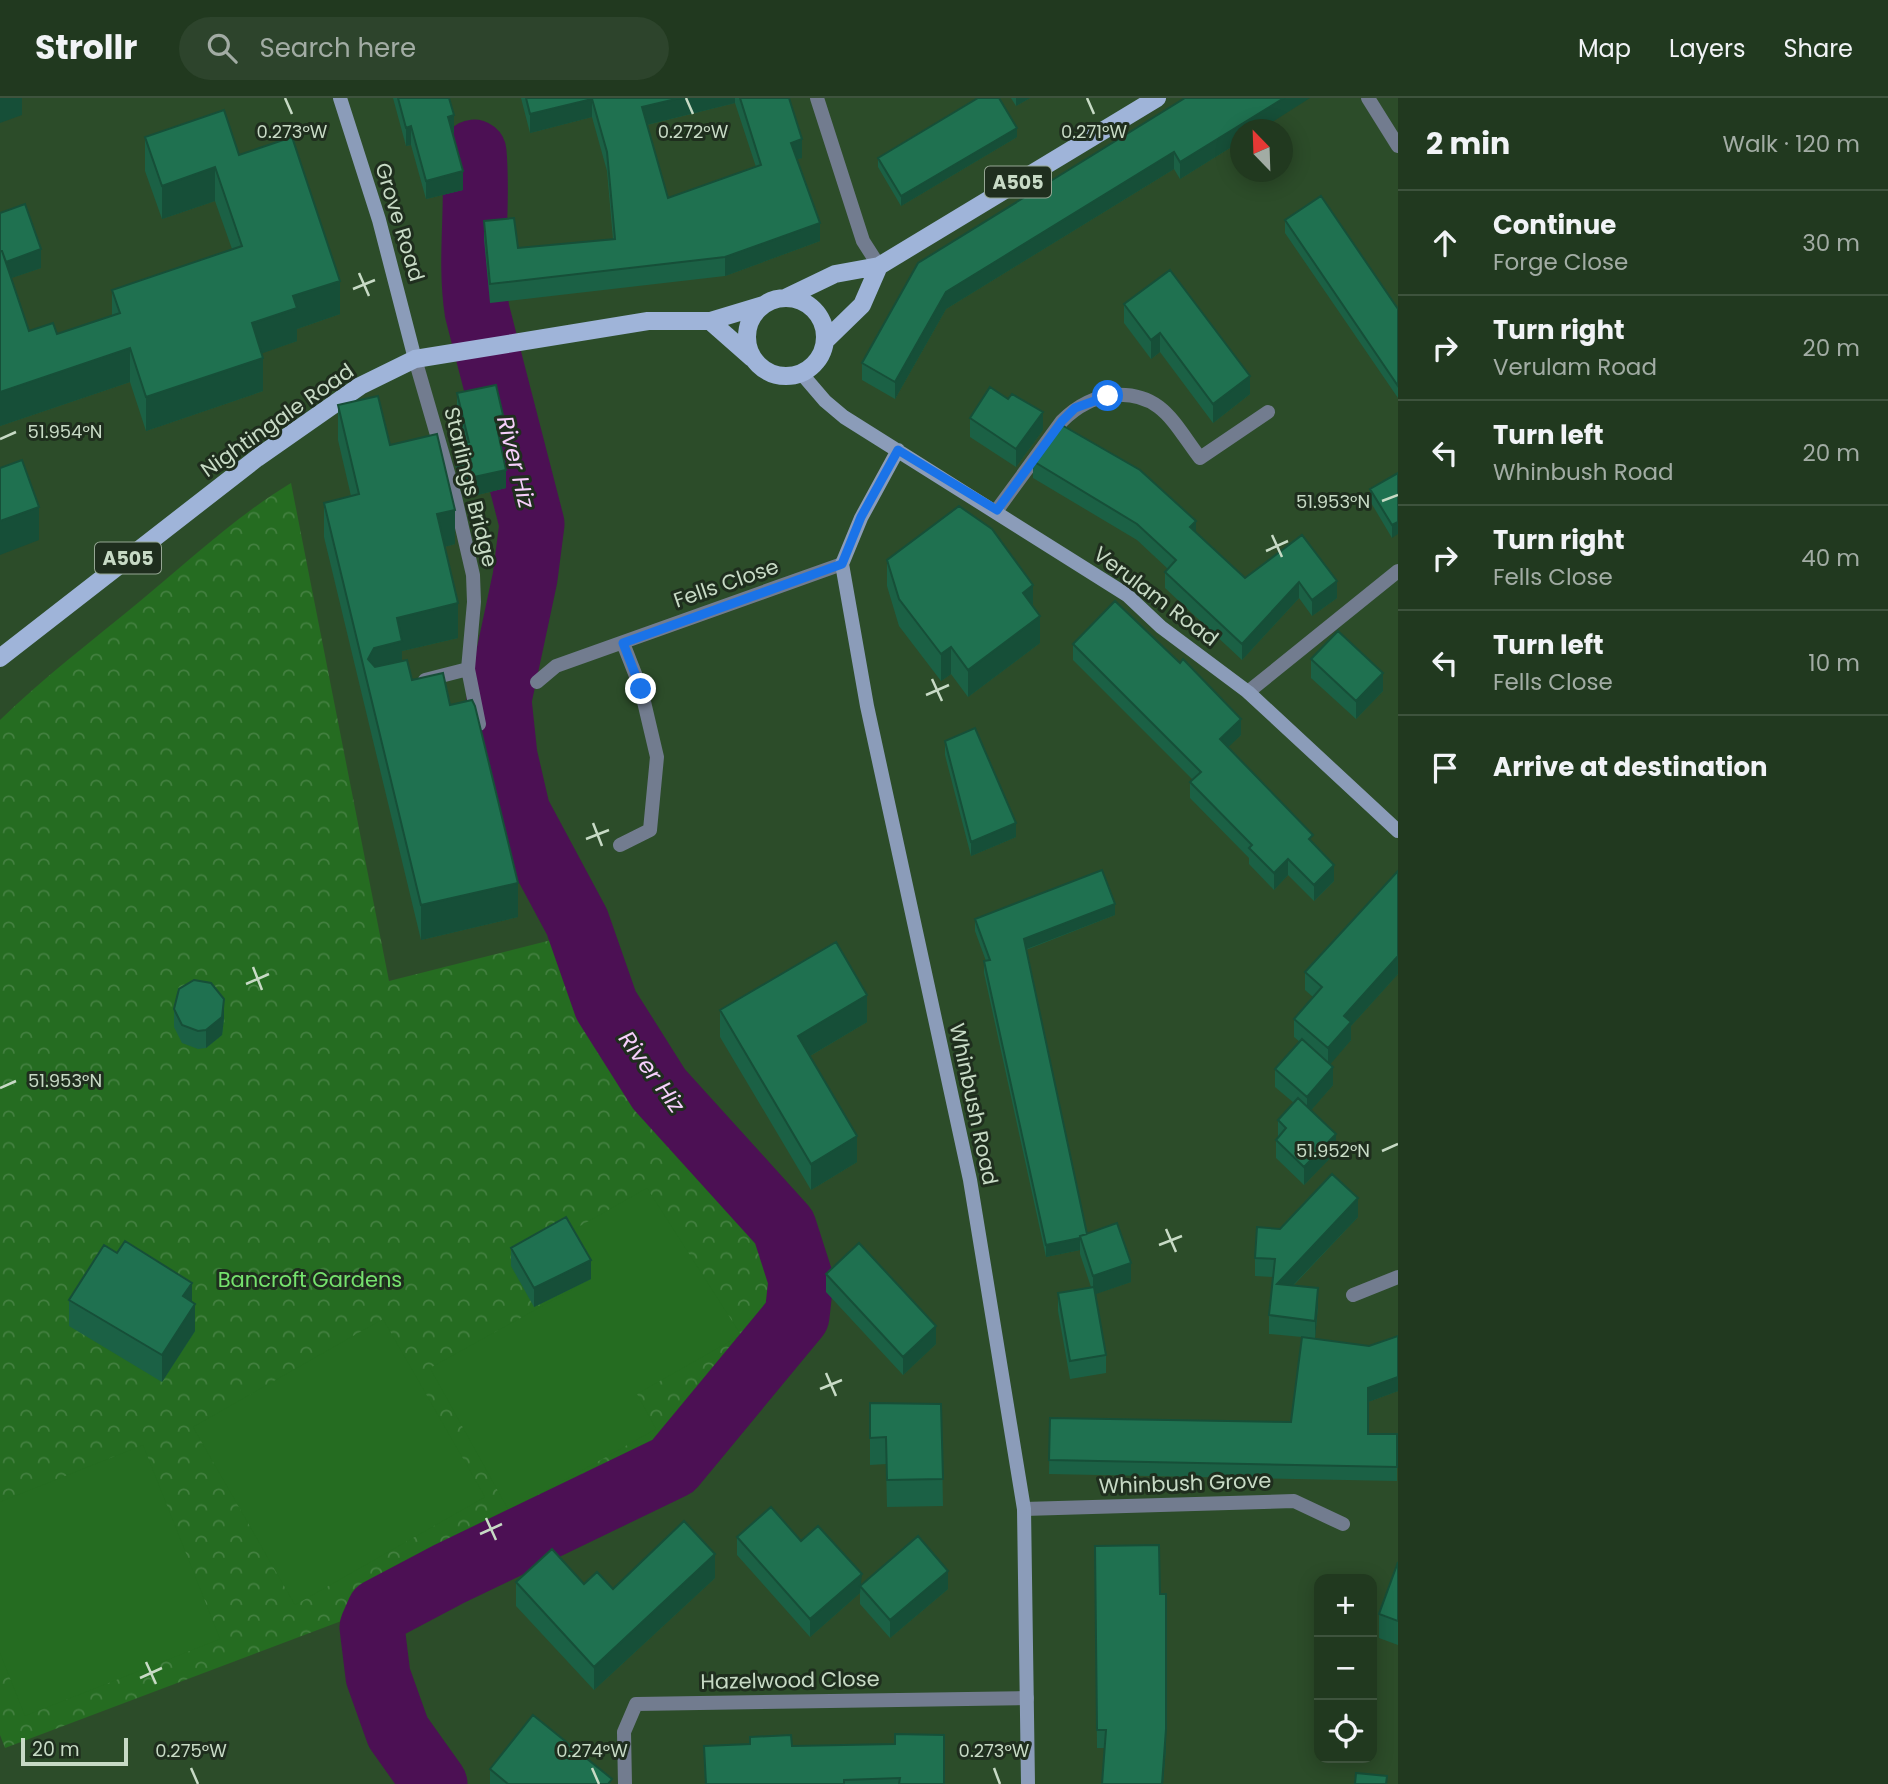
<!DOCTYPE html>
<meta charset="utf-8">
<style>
:root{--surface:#21391f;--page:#2d442c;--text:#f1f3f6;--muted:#a2aca4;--line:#3e533d}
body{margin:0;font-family:Poppins,sans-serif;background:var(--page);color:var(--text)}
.controls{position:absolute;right:21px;bottom:21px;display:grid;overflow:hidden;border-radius:14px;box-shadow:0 4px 18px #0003}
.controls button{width:63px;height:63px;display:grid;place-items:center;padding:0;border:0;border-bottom:2px solid var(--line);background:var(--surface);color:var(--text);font:35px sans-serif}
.compass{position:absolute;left:1230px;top:21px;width:63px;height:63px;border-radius:50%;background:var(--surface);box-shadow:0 4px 18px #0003;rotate:337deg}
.scale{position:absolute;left:21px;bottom:18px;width:107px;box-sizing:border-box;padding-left:7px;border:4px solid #c7dac5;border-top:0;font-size:19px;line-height:24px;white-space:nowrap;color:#c7dac5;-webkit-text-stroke:5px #1f2e1e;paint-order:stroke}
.stop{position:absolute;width:21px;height:21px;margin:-16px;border:5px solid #1a73e8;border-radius:50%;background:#fff}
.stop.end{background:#1a73e8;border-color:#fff;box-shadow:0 2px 7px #0008}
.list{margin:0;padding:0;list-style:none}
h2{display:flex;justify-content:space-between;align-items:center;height:91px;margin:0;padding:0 28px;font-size:30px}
h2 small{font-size:23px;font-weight:400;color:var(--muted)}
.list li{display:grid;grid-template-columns:46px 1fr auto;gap:21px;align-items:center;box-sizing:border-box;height:105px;padding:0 28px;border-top:2px solid var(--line)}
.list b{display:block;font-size:26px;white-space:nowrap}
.list p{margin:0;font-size:23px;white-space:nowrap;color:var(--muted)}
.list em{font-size:23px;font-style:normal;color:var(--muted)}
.icon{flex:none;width:38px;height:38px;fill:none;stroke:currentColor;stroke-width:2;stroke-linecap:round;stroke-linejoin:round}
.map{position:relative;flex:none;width:1398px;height:1686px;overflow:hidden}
header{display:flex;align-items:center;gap:42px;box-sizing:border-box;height:98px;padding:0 35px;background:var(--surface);border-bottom:2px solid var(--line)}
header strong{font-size:33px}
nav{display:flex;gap:38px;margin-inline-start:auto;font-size:24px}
.search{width:490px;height:63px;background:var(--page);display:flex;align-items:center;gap:18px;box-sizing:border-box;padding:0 24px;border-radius:38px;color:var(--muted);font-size:26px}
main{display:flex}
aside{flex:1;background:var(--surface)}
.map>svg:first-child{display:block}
.park{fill:url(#park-crowns)}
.garden{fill:#256c21}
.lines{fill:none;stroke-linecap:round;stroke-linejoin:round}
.river{stroke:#4c1054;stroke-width:65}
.street{stroke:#727c8f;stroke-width:14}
.secondary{stroke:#8b9cb9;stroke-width:14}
.primary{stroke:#9fb4d9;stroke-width:18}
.wall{fill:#1b6145;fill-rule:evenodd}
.shaded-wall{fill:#164f38}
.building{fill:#1f7150;stroke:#164f38;stroke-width:2}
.route{stroke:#1a73e8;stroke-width:9}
.ticks{fill:none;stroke:#c7dac5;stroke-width:2.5}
.labels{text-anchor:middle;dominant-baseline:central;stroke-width:6;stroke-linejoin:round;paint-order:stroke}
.shield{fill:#1f2e1e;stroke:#95a693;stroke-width:2}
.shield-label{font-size:19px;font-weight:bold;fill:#c7dac5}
.street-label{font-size:21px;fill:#c7dac5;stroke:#1f2e1e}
.park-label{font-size:21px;fill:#75e26d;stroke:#1f2e1e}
.water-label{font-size:23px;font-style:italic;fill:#f7cffc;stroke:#1f2e1e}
.ticks-label{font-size:18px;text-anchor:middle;fill:#c7dac5;stroke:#1f2e1e;stroke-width:6;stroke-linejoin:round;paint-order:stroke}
</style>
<header>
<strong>Strollr</strong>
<div class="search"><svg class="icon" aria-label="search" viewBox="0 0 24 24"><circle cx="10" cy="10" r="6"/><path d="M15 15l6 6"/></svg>Search here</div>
<nav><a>Map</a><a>Layers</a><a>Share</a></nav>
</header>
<main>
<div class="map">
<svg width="1398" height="1686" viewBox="0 0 1398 1686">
<defs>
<pattern id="park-crowns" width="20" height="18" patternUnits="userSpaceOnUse" patternTransform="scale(1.75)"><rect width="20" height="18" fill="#256c21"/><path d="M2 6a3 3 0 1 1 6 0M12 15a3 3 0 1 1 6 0" fill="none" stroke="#438040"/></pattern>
</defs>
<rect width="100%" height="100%" fill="#2c4c29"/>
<path class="park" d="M291,385L389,883L567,838L593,924L647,1004L773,1126L785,1206L727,1256L698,1305L667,1342L503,1424L344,1522L5,1650L0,1637V622C44,579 92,543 139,504C189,463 235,419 291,385Z"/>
<path class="garden" d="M647,1090L741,1237L637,1296L656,1331L509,1413L430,1270L591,1181L566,1136Z
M383,1221L485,1399L295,1507L193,1329Z
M143,1347L220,1541L25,1618L0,1555V1404Z"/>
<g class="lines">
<path class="river" d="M435,1686L398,1634L378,1578L372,1529L379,1513L449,1476L673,1368L797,1218L801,1182L784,1129L659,991L606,907L577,824L518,714L505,658L499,602L525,480L532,426L477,213C469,160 479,107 474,54"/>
<path class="street" d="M817,0L863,143L879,168
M1368,0L1398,48
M415,261L455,399L473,477L474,504L468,571L479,626
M997,412L1062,323C1077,308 1093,299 1114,297C1162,294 1174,326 1200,360L1268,314
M425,582L468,571
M537,584L556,568L842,466
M1248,594L1398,473
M620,747L650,732L657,659L641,591L623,545
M1353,1197L1398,1179
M1024,1411L1294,1403L1343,1426
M625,1686L624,1634L636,1606L1027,1600"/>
<path class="secondary" d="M340,0L379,122L415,261
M801,275L825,303L844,319L1127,497L1161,529L1248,594L1398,733
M898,352L861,420L842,466L867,608L970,1082L1024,1411L1028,1686"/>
<path class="primary" d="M785,200L835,176L879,168L1157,0
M747 239a39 39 0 1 1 78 0a39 39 0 1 1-78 0Z
M710,223L752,260
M825,243L862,207L879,168
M0,560L257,360L360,288L415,261L648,223H710L763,207"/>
</g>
<path class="wall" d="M393,0H449L454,35H453L463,92L426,101L411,47L406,48Z
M521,0H789L802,60L797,61L820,143L725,178L490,205L484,141V123L518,150L613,141L607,73L592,19L530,35ZM735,5L756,69L668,100L647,27Z
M1011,0H1030L1016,8Z
M1185,0L1241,32V43L1180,81L1174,71L946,211L895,301L862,282V265Z
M145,39L239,57L340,216L297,231V243L262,255L263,293L146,333L130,284L0,328V115L41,170L11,180L29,233L57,236L112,218V192L232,151L215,103L162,121L145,73Z
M1017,39L901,108L878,69V60Z
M1285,122L1398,211V300L1285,135Z
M1124,206L1250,296L1213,325L1160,254L1151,261L1124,225Z
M457,295L503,336L499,337L506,390L465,400L455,366V348L465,345L457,313Z
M1008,301L1043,332L1016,369L970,339V320Z
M338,307L390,347L455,446L444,449L458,540L402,553V563L412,582L450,607L518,819L421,842L324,439V405L351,398L338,342Z
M1033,363L1196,434L1245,480L1302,437L1337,500L1312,518L1299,500L1242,562L1165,490V474L1168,471L1137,442L1033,380Z
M1398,375L1392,440L1370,403V391Z
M887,462L1033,509L1040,545L968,599L951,576L941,583L899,528L887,488Z
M1073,546L1241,637L1228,649L1313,746L1334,783L1314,803L1288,777L1274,792L1249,766V760L1190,700V684L1193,682L1073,562Z
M1311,561L1383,593L1356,621L1311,580Z
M945,643L1016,739L971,758L945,657Z
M1398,773V876L1351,928V942L1330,966L1333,987L1311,1012L1336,1054L1304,1087L1276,1060V1042L1278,1040V1022L1294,1005L1275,989V971L1300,944L1294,939V921L1313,899L1305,892V874Z
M1115,817L1026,852L1087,1136L1131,1184L1095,1196L1106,1257V1275L1070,1281L1058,1213V1195L1091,1189L1080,1156V1152L1046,1159L984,875V863H986L975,833V821Z
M174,911L224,920L222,937L206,950L198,951L182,945L174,929Z
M720,912L867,924L810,958L857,1064L811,1092L720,939Z
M1358,1119L1293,1188L1318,1208L1315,1241L1369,1248L1398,1238V1293L1368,1304V1336H1397V1383L1049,1376L1050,1320L1291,1324L1302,1239L1269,1236V1217L1273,1179L1255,1178V1160L1280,1131Z
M511,1150L591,1181L534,1209L511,1168Z
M117,1155L192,1204L195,1233L162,1284L69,1228V1202Z
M826,1176L936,1246L903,1277L826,1194Z
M870,1305L941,1306L943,1408L887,1409L886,1366L870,1367Z
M737,1439L801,1443L862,1487L948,1491L890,1540L860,1506V1495L810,1539L737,1457Z
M1095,1448L1160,1496L1166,1650L1163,1686H1102L1105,1650H1097Z
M1398,1464V1547L1379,1540V1516Z
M715,1480L594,1592L516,1508V1484L584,1486L613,1491Z
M704,1648H792L944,1686H705Z
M490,1671L612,1686H490Z"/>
<path class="shaded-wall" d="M0,0H22V17L0,25Z
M680,0H735V5L642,28V9Z
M1016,0H1030L1016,8Z
M1284,0H1310L1260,32H1241V43L1180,81V64Z
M592,1V19L530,35V16Z
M454,17V35L448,37V19Z
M411,28V47L406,48V30Z
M1017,30V39L901,108V98Z
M802,41V60L791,63V45Z
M1174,54V71L946,211L895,301V284L946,194Z
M215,69V103L162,121V88Z
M463,73V92L426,101V83Z
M820,125V143L725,178V159Z
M41,151V170L0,184V166Z
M340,183V216L297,231V243L252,259V225L293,198Z
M1160,235V254L1151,261V242Z
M130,250V284L0,328V294Z
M263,260V293L146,333V299Z
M1250,278V296L1213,325V306Z
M1043,314V332L1016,369V351Z
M503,317V336L495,338V320Z
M506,372V390L465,400V381Z
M39,409V442L0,457V423Z
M455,412V446L437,451V416Z
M1196,423V440L1190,429Z
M1398,424V436L1392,440V427Z
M1337,483V500L1312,518V502Z
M1299,484V500L1242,562V546Z
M1033,487V514L1023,495Z
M458,505V540L402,553V578L374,585L368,561L374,550L397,520Z
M1040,518V545L968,599V572Z
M951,549V576L941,583V556Z
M1383,575V593L1356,621V603Z
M1241,621V637L1220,657V641Z
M1016,725V739L971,758V744Z
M1288,761V777L1274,792V775Z
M1334,767V783L1314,803V787Z
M518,785V819L421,842V807Z
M1115,806V817L1024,852V841Z
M1398,858V876L1351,928V942L1328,969V950L1344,918Z
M867,897V924L798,965V938Z
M224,901V920L222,937L206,950V932Z
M1333,969V987L1307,1017V999Z
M1336,1036V1054L1304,1087V1069Z
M857,1038V1064L811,1092V1066Z
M1358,1100V1119L1277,1204V1186Z
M1080,1140V1152L1046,1159V1147Z
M591,1162V1181L534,1209V1190Z
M1131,1165V1184L1093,1197V1178Z
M192,1185V1212L195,1206V1233L162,1284V1257L183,1198Z
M1318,1190V1208L1315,1241V1223Z
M936,1228V1246L903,1277V1259Z
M1398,1279V1293L1368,1304V1290Z
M715,1456V1480L594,1592V1569Z
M948,1473V1491L890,1540V1522Z
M862,1476L860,1495L810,1539V1521Z
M1166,1496V1650L1163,1686H1162Z"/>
<path class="building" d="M398,0H449L454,17L448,19L463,73L426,83L411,28L406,30Z
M526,0H680L642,9L668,100L761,67L740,0H789L802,41L791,45L820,125L725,159L490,186L484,123L514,120L518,150L615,141L607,54L592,1L530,16Z
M978,0H999L1017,30L901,98L878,60Z
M1185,0H1284L1180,64L1174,54L946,194L895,284L862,265L918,165Z
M224,12L239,57L292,39L340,183L293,198L297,210L252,225L263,260L146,299L130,250L0,294V153H2L29,233L53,225L57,236L120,215L112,192L242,148L215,69L162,88L145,39Z
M1321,98L1398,211V288L1285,122Z
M25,106L41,151L6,164L2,153H0V115Z
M1170,172L1250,278L1213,306L1160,235L1151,242L1124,206Z
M496,287L503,317L495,320L506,372L465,381L455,348L469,344L457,295Z
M990,289L1008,301L1012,296L1043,314L1016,351L970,320Z
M378,298L390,347L437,336L455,412L437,416L458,505L397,520L402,543L374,550L368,561L375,569L407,562L412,582L443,575L450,607L472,602L475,608L518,785L421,807L324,405L359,396L338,307Z
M1060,326L1140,372L1196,423L1190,429L1245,480L1302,437L1337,483L1312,502L1299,484L1242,546L1165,474L1176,462L1137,426L1033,363Z
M22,362L39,409L0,423V370Z
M1398,375V424L1392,427L1370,391Z
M959,408L992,431L1033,487L1023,495L1040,518L968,572L951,549L941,556L899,501L887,462Z
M1115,503L1180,565L1183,561L1241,621L1220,641L1313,737L1309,741L1334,767L1314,787L1288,761L1274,775L1249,750L1252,747L1190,684L1201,674L1073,546Z
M1338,533L1383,575L1356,603L1311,561Z
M975,630L1016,725L971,744L945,643Z
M1102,772L1115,806L1024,841L1087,1136L1080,1138V1140L1046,1147L984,863L990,862L975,821Z
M1398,773V858L1344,918L1351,924L1328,950L1294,921L1322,889L1305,874Z
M836,844L867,897L798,938L857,1038L811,1066L720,912Z
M194,882L211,885L224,901L222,919L206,932L198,933L182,927L174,911L179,891Z
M1302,941L1333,969L1307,999L1275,971Z
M1298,1000L1336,1036L1304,1069L1276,1042L1286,1030L1278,1022Z
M1332,1076L1358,1100L1277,1186L1318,1190L1315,1223L1269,1217L1275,1161L1255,1160L1257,1129L1280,1131Z
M566,1119L591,1162L534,1190L511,1150Z
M1117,1125L1131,1165L1093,1178L1080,1138Z
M125,1143L192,1185L183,1198L195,1206L162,1257L69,1202L104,1147L117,1155Z
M859,1145L936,1228L903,1259L826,1176Z
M1094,1189L1106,1257L1070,1263L1058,1195Z
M1398,1238V1279L1368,1290V1336H1397V1369L1049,1362L1050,1320L1291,1324L1302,1239L1369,1248Z
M870,1305L941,1306L943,1381L887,1382L886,1339L870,1340Z
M771,1409L801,1443L818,1428L862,1476L810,1521L737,1439Z
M684,1423L715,1456L594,1569L516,1484L552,1451L584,1486L597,1474L613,1491Z
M918,1438L948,1473L890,1522L860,1488Z
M1159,1447L1160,1496H1166V1631L1162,1686H1102L1106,1632H1097L1095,1448Z
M1398,1464V1523L1379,1516Z
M533,1617L612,1681L608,1686H508L490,1671Z
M895,1636L944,1637V1686H899L900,1680L844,1682V1686H706L704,1648L750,1646V1639L791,1637L792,1648L895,1646Z
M1356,1675L1387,1678L1386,1686H1355Z"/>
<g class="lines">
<path class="route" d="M641,591L623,545L842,466L861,419L898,352L997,412L1062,323L1075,310L1108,298"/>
</g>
<path class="ticks" d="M285,0L292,16M686,0L693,16M1087,0L1094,16M359,175L369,198M353,191L375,182M0,341L16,334M1382,403L1398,397M1272,437L1282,459M1266,453L1288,443M932,581L942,603M926,597L949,587M593,725L602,748M586,741L609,732M253,869L262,892M246,886L269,876M0,990L16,983M1382,1053L1398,1046M1166,1131L1176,1154M1159,1147L1182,1138M826,1275L836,1298M820,1291L842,1282M486,1420L496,1442M480,1436L502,1426M146,1564L156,1586M140,1580L162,1570M191,1670L198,1686M592,1670L599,1686M994,1670L1000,1686"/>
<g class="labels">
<g class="shield">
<rect x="985" y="68.5" width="66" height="31" rx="5"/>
<rect x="95" y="444.5" width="66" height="31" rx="5"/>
</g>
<g class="shield-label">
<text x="1018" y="84">A505</text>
<text x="128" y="460">A505</text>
</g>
<g class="street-label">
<text transform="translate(400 124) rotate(73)">Grove Road</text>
<text transform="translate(277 322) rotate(-35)">Nightingale Road</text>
<text transform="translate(471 389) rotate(76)">Starlings Bridge</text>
<text transform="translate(726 485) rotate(-19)">Fells Close</text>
<text transform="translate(1156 498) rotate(37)">Verulam Road</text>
<text transform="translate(974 1006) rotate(78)">Whinbush Road</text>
<text transform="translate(1185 1385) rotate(-2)">Whinbush Grove</text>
<text transform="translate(790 1582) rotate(-1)">Hazelwood Close</text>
</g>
<g class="park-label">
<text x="310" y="1181">Bancroft Gardens</text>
</g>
<g class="water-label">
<text transform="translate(516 364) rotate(76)">River Hiz</text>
<text transform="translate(652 974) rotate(54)">River Hiz</text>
</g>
</g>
<g class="ticks-label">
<text x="292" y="40">0.273°W</text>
<text x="693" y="40">0.272°W</text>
<text x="1094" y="40">0.271°W</text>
<text x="65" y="340">51.954°N</text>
<text x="1333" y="410">51.953°N</text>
<text x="65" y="989">51.953°N</text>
<text x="1333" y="1059">51.952°N</text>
<text x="191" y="1659">0.275°W</text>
<text x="592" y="1659">0.274°W</text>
<text x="994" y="1659">0.273°W</text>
</g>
</svg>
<div class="controls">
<button>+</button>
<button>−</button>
<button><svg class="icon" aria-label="locate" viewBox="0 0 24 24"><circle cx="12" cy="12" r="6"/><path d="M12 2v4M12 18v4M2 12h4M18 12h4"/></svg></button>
</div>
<svg class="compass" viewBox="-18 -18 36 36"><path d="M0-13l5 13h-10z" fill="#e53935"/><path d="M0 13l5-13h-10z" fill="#a2aca4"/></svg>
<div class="scale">20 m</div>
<div class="stop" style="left:1108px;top:298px"></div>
<div class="stop end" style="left:641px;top:591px"></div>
</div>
<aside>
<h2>2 min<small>Walk · 120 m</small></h2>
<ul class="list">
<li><svg class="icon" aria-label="ahead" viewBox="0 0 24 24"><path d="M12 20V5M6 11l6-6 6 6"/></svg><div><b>Continue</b><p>Forge Close</p></div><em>30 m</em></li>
<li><svg class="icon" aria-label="right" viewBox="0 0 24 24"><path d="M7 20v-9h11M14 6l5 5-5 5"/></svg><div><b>Turn right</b><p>Verulam Road</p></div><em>20 m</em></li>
<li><svg class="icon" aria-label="left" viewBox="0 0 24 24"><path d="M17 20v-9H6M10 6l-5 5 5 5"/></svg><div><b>Turn left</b><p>Whinbush Road</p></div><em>20 m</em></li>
<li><svg class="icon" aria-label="right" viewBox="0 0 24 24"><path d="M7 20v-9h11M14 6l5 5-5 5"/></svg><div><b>Turn right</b><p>Fells Close</p></div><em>40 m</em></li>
<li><svg class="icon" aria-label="left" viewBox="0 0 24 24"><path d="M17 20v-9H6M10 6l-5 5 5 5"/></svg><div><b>Turn left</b><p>Fells Close</p></div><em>10 m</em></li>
<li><svg class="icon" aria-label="arrive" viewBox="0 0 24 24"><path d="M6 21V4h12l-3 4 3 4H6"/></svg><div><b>Arrive at destination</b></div></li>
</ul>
</aside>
</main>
